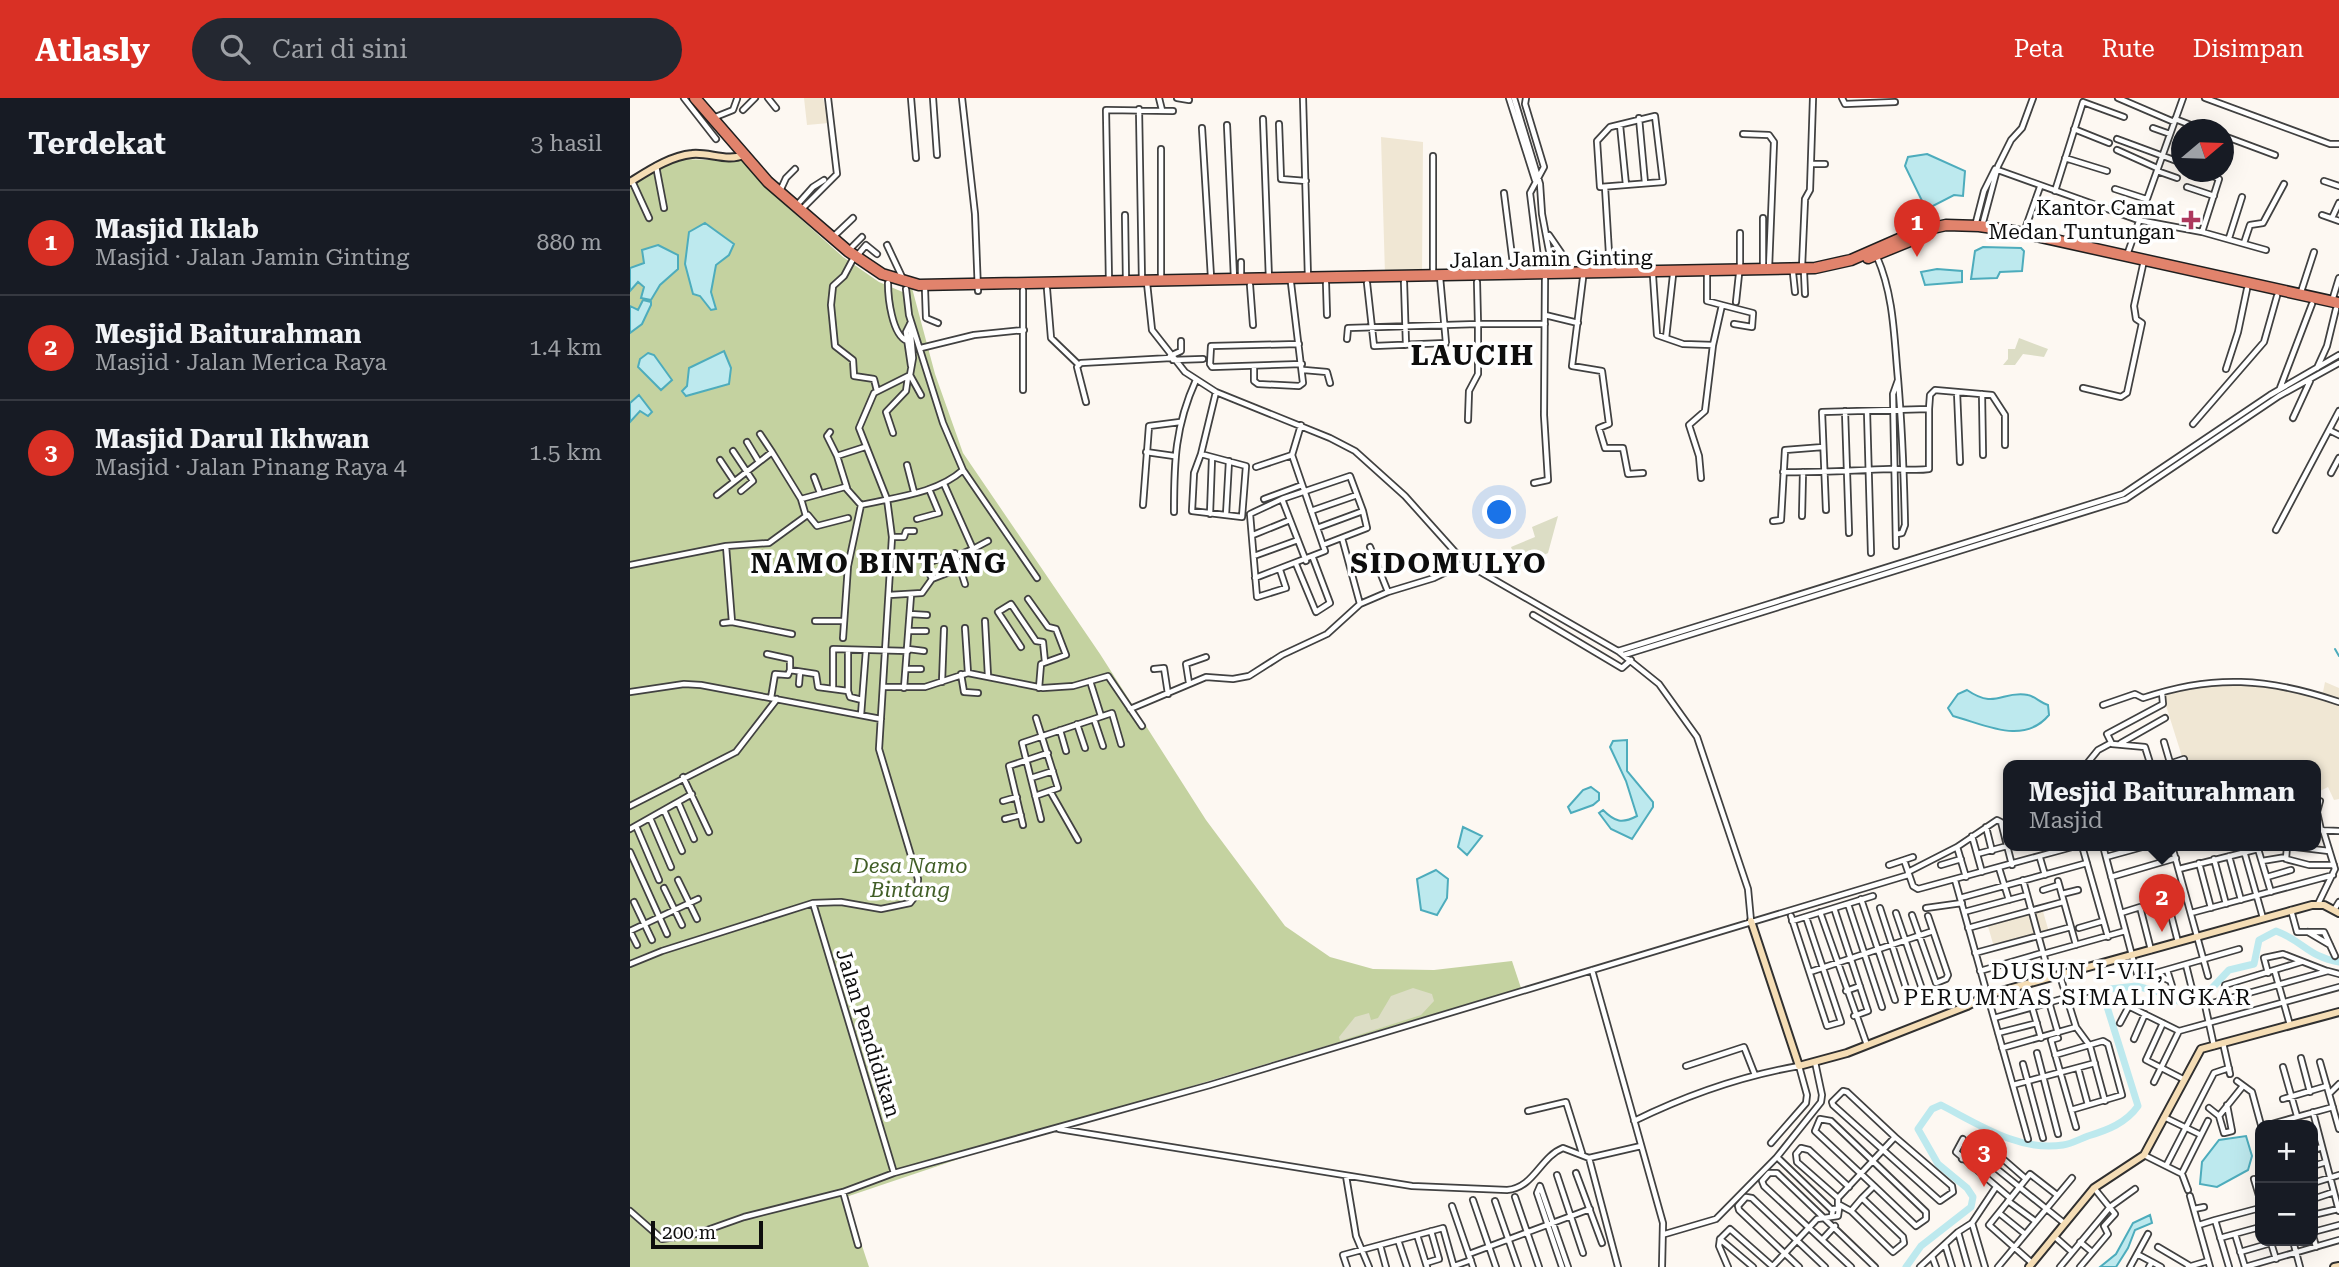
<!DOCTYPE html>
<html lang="id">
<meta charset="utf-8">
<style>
:root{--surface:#171b24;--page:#242831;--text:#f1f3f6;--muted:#9ea1a6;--line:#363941;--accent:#d93025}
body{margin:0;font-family:"Roboto Serif",serif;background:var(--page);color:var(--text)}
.controls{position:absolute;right:21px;bottom:21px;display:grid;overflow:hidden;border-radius:14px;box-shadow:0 7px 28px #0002}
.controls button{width:63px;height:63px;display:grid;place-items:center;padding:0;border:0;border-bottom:2px solid var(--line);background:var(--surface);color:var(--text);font:35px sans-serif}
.compass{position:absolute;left:1541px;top:21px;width:63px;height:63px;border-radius:50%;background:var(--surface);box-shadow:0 7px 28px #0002;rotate:71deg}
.scale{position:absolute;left:21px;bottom:18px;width:112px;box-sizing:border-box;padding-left:7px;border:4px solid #0e0e0e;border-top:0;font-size:19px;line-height:24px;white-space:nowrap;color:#0e0e0e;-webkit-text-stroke:5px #fff;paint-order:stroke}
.you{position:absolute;left:870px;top:415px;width:24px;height:24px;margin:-18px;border:5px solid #fff;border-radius:50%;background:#1a73e8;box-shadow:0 0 0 10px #1a73e833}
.badge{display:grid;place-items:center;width:46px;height:46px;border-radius:50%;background:var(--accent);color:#fff;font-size:23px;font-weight:700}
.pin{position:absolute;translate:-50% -58px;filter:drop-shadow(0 2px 4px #0008)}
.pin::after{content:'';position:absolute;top:37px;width:24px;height:21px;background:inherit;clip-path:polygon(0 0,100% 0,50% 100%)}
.popup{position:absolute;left:1373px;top:662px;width:318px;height:91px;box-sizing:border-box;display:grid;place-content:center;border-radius:14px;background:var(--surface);filter:drop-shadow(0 2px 5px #0005);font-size:23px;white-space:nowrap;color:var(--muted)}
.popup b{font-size:26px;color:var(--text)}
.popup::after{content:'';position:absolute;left:50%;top:100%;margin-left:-14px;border:14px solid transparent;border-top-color:var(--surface)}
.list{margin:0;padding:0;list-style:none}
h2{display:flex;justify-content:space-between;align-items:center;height:91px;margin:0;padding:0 28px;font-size:30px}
h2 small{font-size:23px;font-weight:400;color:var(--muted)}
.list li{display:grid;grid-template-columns:46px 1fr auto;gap:21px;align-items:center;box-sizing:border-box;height:105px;padding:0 28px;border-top:2px solid var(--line)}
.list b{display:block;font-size:26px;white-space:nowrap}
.list p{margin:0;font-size:23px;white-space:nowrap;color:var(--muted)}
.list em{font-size:23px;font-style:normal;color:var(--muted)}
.icon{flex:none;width:38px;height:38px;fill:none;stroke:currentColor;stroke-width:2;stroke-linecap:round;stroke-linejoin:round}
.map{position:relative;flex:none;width:1709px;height:1169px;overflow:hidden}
header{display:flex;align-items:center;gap:42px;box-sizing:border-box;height:98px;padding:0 35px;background:var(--accent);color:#fff}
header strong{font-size:33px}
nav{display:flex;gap:38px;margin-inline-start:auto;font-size:24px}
.search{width:490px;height:63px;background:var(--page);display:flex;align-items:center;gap:18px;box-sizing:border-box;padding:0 24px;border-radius:38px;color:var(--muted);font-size:26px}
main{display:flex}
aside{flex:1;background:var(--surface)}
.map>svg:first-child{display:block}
.farmland{fill:#f0e7d4}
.forest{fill:#c4d2a0}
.cemetery{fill:#dcddc5}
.water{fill:#bde9ee;stroke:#4dacbc;stroke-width:2}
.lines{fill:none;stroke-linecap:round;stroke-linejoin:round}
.stream{stroke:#4dacbc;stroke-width:2}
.river{stroke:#bde9ee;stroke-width:7}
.street-casing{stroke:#414141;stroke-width:8}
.secondary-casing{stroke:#303030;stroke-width:10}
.highway-casing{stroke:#1f1f1f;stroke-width:13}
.street{stroke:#fff;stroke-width:4.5}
.secondary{stroke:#f5ddb5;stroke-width:6}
.highway{stroke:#e1836c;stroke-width:10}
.poi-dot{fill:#ad385c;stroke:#fff;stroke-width:2.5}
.labels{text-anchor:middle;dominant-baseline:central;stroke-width:7;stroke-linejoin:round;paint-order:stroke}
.poi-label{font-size:21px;fill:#0e0e0e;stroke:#fff;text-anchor:end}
.street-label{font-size:21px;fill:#0e0e0e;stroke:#fff}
.park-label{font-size:21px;font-style:italic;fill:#415e27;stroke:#fff}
.neighbourhood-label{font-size:23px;letter-spacing:2px;fill:#0e0e0e;stroke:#fff}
.district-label{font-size:28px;font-weight:bold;letter-spacing:2px;fill:#0e0e0e;stroke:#fff}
</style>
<header>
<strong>Atlasly</strong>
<div class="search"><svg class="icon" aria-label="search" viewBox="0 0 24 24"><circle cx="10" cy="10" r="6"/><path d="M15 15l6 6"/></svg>Cari di sini</div>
<nav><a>Peta</a><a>Rute</a><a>Disimpan</a></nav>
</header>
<main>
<aside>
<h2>Terdekat<small>3 hasil</small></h2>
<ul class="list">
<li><span class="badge">1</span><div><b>Masjid Iklab</b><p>Masjid · Jalan Jamin Ginting</p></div><em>880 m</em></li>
<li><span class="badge">2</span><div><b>Mesjid Baiturahman</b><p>Masjid · Jalan Merica Raya</p></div><em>1.4 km</em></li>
<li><span class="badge">3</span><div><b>Masjid Darul Ikhwan</b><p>Masjid · Jalan Pinang Raya 4</p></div><em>1.5 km</em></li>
</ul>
</aside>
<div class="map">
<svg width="1709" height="1169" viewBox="0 0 1709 1169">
<rect width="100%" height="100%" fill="#fdf8f2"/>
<path class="farmland" d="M174,0H193L199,25L177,27Z
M751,39L793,44L792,176L755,177Z
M1618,582L1693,594L1695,584L1709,590V701L1704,702L1698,689L1686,695V668H1555L1532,595L1575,585Z
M1412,810L1419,834L1364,849L1357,825Z"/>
<path class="forest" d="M50,61L114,63L131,85L213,159L249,184L275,195L282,190L305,276L333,355L470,556L576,722L655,828L700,859L743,871L804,872L882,863L891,890L418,1031L216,1099L239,1169H0V86Z"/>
<path class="cemetery" d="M1389,240L1418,251L1414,259L1393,256L1385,267H1373L1378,261V251H1385Z
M928,418L918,455L889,469L881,449L905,439L902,429Z
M783,890L802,896L804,903L791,917L710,943L709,939L725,919L739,915L741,922L748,920L761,898Z"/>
<path class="water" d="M1297,56L1335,73L1333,98L1324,97L1301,109L1294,107L1275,68L1278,59Z
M75,125L104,146L99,157L86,167L81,194L86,211L81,212L70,198L63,196L55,166L59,134Z
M28,147L48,157V171L30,187L21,202L11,200L14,189L8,184L0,193V170L14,165L12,152Z
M1353,149L1391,150L1394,153L1392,173L1370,174L1367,180L1341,181L1345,153Z
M1307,171L1332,173V184L1295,187L1291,174Z
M13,202L21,204V207L12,226L0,235V208L8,212Z
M94,253L101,270L99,286L56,298L52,293L57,288L59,270Z
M18,255L24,257L42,282L31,292L8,269L10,261Z
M9,297L22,314L18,318L10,313L0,324V305Z
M1337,592C1366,612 1372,592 1398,597C1404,598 1411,605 1418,607L1419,617C1393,648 1354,626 1323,618L1318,610L1328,596Z
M997,642V673L1023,704V709L1002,741L981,731L969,715L973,712C985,724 992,726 1007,718L996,683L980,649L983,643Z
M961,689L969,695V702L963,707L941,715L938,709L953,692Z
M833,729L852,738L837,757L828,749Z
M806,772L818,781L817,800L807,817L791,812L787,781Z
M1616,1038L1622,1058L1618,1072L1587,1089L1570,1086L1572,1064L1589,1042Z
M1520,1117L1522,1125L1505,1132L1498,1150L1486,1169H1470L1486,1156L1503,1125Z"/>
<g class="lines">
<path class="stream" d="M1705,551L1709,558"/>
<path class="river" d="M1276,1169L1291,1148L1341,1109L1343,1099L1337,1090L1308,1066L1288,1031L1302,1011L1311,1007C1348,1026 1389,1054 1433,1047C1441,1046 1450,1041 1458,1038C1478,1032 1496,1025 1508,1008L1474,899L1480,891L1506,888L1533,895L1554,906L1569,904L1599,872L1624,866L1629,842L1646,833C1673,843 1679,859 1709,864"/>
<g class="street-casing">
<path id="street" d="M54,0L86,41
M138,0L146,10
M281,0L286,60
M303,0L307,57
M332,0L345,116L348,193
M529,0L532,12
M547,0L559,2
M673,0L678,180
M879,0L905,82
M884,0L910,86L912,116L923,174
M896,0L895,6L914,69L900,95L910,176
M1212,0L1215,6L1265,4
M1488,0L1544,24
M1575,0L1700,46H1709
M509,11L512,184
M113,12L125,0
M1025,18L1033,84L970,89L967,43L980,29Z
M83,20L103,12L107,1
M1009,20L1015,85
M633,21L639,181
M1545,21L1574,32
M649,26L651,81L676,83
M597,27L604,180
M990,27L996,87
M572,30L581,179
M1523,30L1540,36
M1444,31L1479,45
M1113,36L1139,37L1144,44L1139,170
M1594,38L1645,57
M1487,41L1552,65
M531,51V183
M1487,52L1527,70
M803,58V177
M1435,60L1477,73
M1181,66H1195
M26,68L34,110
M1365,71L1508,122L1572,134L1589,81L1575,74
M1527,73L1547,80
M2,83L19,120
M1694,83L1709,88
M975,89L980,172
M1557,89L1584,98
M1485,91L1516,101
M150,93L156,80L165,71
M1425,93L1453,4L1494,19
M874,95L884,174
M167,107L183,89L194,82
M172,111L207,76L198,0
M495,117L496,183
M1692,117L1709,123
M1133,120V171
M1702,120L1709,105
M1345,128L1354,93L1365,71
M1352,128L1368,68L1381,42L1392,30L1403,0
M1394,134L1410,89
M1572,134L1636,152
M1110,135V170
M919,137L932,156L939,175
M203,139L223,120
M1599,140L1612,99
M1614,145L1620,127L1633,125L1654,86
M257,147L273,181
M218,153L232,139
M1497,157L1553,0
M226,159L236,147L247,156
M1247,159C1264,198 1264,239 1268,281C1272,329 1274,379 1275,427L1272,435L1267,436
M222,163L214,178L203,188L201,207L205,248L223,262L224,278L244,281L247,293
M611,164V180
M1172,169L1175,101L1180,92L1183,0
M1174,174L1175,196
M1163,175L1165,194
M1023,178L1027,237L1053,246L1083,247
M953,180L942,268L972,273L979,326L969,330L975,350H993L998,376L1013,375
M479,184L476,12L543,13
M774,184L776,247
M847,184L848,226H915
M258,185C258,200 262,237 277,243
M517,185L522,232L555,274L586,294L700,340L725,353L775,398L835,465L988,553L1029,586L1067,639L1118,791L1121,823
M696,185L697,217
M737,185L744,248L816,245L810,179
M620,187L623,227
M276,191L279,217
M417,191L421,240L448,266
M295,192L296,220L308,225
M393,192V292
M1670,197L1684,154
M1702,203L1709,180
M1106,204L1109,176
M1092,207L1123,215L1122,229L1104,226
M279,217L313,325L333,372L407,480
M915,217L948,225
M280,226L276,234L281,268
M1036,240L1043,177
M717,241L718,230L848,226V276L839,293L838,322
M669,246L581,248L580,266L582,269L672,266
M291,250L344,237L394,232
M540,258L551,253V243
M543,262L573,261
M624,268V283L628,286L669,288L673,285L661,185
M1687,270L1697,248L1706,211
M1596,271L1608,234L1617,191
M674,272L697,274L700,285
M280,277L291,297
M1453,290L1491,299L1497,295L1512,225L1506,221L1504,208L1513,167
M1650,290L1682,206
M1327,294L1330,364
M1352,296L1353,357
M456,304L447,269L451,265L541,260
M1299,311L1300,297L1305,292L1362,297L1375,317V347
M1215,313L1219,435
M1237,313L1241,455
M1663,320L1680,283
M1563,326L1634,244L1647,198
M1699,332L1709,337
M200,334L197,338L207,358L235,349
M263,335L256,314L276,293L278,279
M130,336L142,354
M117,344L129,364
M103,353L123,383L111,393
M516,354L544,358
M571,356L564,375L562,413L612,419L616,368L571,356L586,294
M207,358L217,390
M90,362L104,383
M277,367L284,394
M626,369L662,357
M1153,374C1189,375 1224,372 1260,371C1273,371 1286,373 1299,371V311L1192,314L1196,412
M1701,375L1709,360
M184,379L190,395
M1071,380L1069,358L1059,327L1075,313L1083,247L1092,207L1077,203V177
M904,385L918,382L914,317L915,181
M314,386L343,451L327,458
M87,397L142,354L171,401
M634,401L672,387
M513,407L519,328L550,324
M681,413L727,397
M544,414C544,364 545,328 566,282
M580,416L582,360
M178,417L187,428L218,420
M596,417L599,363
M1172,418L1173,374
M287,421L309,415L299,391
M1143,423L1151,422L1155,352L1193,349
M687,430L733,413L737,430L693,447
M1646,432L1709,313
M623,437L660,422
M262,439H274L276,433H284
M712,440L730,506
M96,448L102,524L162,536
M1266,448L1263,296L1268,282
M740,449L758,494
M343,451L358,443
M624,458L668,442
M676,463L652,401L720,378L733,413
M666,466L686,514L700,505L683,460
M0,467L96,448L139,445L176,418L171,401L215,389L231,407C265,399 306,396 333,372
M650,472L656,490L627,499L620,416L652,401
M625,480L695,453L662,357L671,327
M302,481L295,466L325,455L335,486
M259,497L292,495L302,481L330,470
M398,501L418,529L426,531L436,557L411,566L409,590
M280,516L297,517
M903,517L992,570L1001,562
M185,523H214
M355,523L358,578
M93,525L102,524
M335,530L338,575
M279,533H296
M213,540L218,468L231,407
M391,549L368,514L381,506L406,543L413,544L415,564
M278,551L294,553
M988,553L1493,396L1640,297L1709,257
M137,556L160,561V572
M994,557L1496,401L1649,298L1709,265
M276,571H291
M524,571L534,570L538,596
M331,576L334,594L348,595
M460,583L471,618
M312,584L314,531
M559,585L556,566L576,559
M169,586L170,574
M254,589H295L338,575L413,590L443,588L478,578L512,628
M203,590V551L278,553
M274,590L281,497
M218,593L220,599L232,602
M0,594L54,586L71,587L251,621
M141,600L145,576L158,577L160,572L186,576L188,589L218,593V553
M1473,607L1505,596L1513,600C1583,576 1639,580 1709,604
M500,611L576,579L603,581L619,578L652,557L697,536L730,506L758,494L804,480L835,465
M231,617L236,552
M464,621L473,648
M447,626L455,650
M430,632L436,653
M1534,644L1541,668
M1491,645L1535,620
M1455,668L1468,652L1481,645
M1521,668L1515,649L1482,646L1477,636L1533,606L1532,595
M1533,668L1554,661
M53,679L79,734
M401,680L423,673
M420,693L448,742
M405,698L428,690L406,620
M373,703L387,699
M1690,703L1687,714L1691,732
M48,704L64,741
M0,708L106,654L147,601
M34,712L52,753
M20,720L41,769
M375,721L391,717
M411,721L392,645L482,615L491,646
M393,727L379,668L418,655
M6,728L29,782
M1356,729L1362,753
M0,731L62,696
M1686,732L1709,733
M1342,738L1352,774
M1452,748L1478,839
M1473,748L1508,880L1609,851
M1542,748L1578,878
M1327,749L1336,779
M1614,753L1633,820
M1699,753L1657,748L1656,761L1679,767H1704
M0,754L37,836
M1347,756L1377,748
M1599,758L1611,802
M1476,759L1516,748
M1410,760L1415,777
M1584,761L1596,806
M1274,762L1283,788L1288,791L1446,748
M1632,763L1656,759
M1569,765L1581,810
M1259,767L1283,759
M1311,767L1331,761
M1369,770L1379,802
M1549,771L1628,751L1641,794
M1278,774L1327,749L1367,722L1371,724L1382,767
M1481,779L1546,760
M1637,779L1661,772
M48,782L67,821
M1325,782L1398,1041
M1393,782L1420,880
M1428,783L1446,847
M34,790L52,827
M1413,792L1429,787
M1432,796L1448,792
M1330,800L1457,765
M1231,801L1265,902
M1537,801L1548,844
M4,804L22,842
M183,805L264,1075
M1218,806L1252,909
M1688,806L1705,771L1693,732
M1204,810L1238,913L1224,918
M1250,810L1278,896
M1296,810L1332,805
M1661,812L1667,834H1694L1705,858
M1704,812L1709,804
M1190,814L1237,947
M1334,814L1397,797
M1266,815L1292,891
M1491,815L1510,809L1521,852
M1561,815L1703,777
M1282,817L1306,885L1316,881L1318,877L1298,818
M1161,818L1197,928L1211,924L1176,819
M1162,823L1243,798
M1338,830L1433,804
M1449,830L1473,823
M0,833L68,801
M0,833L7,847
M1678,834L1700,847
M1345,855L1441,829
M1413,856L1495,833
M0,866L32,853L183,805L211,804L251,811L280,805L287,796L288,781L249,651L262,439L257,401L229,330L244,295L280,277L283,260L280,226
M1556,867L1562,891
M962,872L1033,1125L1032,1169
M1537,872L1542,888
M1350,873L1412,855
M1180,874L1303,833
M1645,874L1660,927
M1638,875L1634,860L1653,856L1697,873
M1526,876L1540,883
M1430,878L1446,929L1460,948L1475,1003
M1216,893L1230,888
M1594,902L1595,887L1671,864
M1488,903L1549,933
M1419,904L1428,935
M1402,909L1411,940
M1364,920L1460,893
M1490,925L1499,908
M1533,925L1516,962L1553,981
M1368,935L1407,925
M1428,940L1421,942L1446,1029
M1504,941L1515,916
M1593,945L1600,976
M1584,948L1575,907L1698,873L1709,876
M1372,950L1446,929
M1407,955L1428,1036
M1425,957L1473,943L1478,946L1492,997L1441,1012
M1671,960L1680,994
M1185,964L1192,997L1191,1004L1147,1059L1202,1112
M1690,964L1709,1031
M1393,966L1413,1040
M1056,968L1114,949L1125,977
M1653,969L1667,1018
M1448,970L1458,1007
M1607,983L1622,994L1631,1027
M1524,984L1549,933L1709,889
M1383,987L1465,965
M1700,995L1709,986
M1653,1001L1697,988
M1579,1010L1589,1018L1613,988
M898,1013L936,1004L952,1055
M1683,1014L1709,1113
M1589,1018L1594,1035L1602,1033L1597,1007
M1534,1019L1571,1037
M1004,1023C1057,997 1111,978 1169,968L1177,997L1176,1005L1141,1045
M1638,1027L1703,1009
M429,1031L782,1088L877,1092C904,1090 910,1059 933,1050L959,1060L1011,1048
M1333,1041L1326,1054L1380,1100
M1341,1050L1434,1125
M1683,1052L1692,1049
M1514,1057L1552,1076L1558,1092
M959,1060L988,1169
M1332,1061L1350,1041L1396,1081
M1536,1068L1584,975L1599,970
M1683,1068L1696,1064
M1553,1073L1578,1023
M946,1075L972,1145
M927,1077L953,1155
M716,1078L726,1138L739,1169
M1353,1078L1362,1067
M1624,1081L1630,1101
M1683,1085L1709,1077
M213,1094L228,1147
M1560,1098L1580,1169
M885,1099L909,1169
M1208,1100L1167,1064L1166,1056L1171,1050L1179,1052L1219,1089
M1232,1100L1244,1088L1185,1033L1190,1021L1201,1023L1296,1114V1121L1286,1128L1244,1088
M1683,1101L1704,1094
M843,1102L866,1169
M865,1103L888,1169
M1378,1103L1405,1123
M1210,1107L1221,1113L1263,1154L1274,1145L1273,1139L1232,1100L1221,1113
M822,1108L843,1169
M1208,1111V1100L1265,1039L1217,994L1213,993L1202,1004L1203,1007L1310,1103L1323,1094L1322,1088L1265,1039
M1564,1111L1574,1109
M0,1113L32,1141L66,1136L114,1119L213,1094L264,1075L580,987L1278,777
M1369,1115L1395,1136
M1683,1117L1708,1111
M1342,1125L1355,1169
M1569,1127L1585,1122
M1328,1134L1338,1169
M1683,1134L1709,1127
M1035,1136L1086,1121L1147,1059
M1605,1136L1615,1169
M787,1137L797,1169
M1683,1137L1686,1149
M1424,1138L1442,1154
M1590,1140L1630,1129
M1090,1141L1100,1131L1142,1168
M768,1142L777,1169
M1192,1142L1205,1128
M1663,1143L1670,1169
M1450,1144L1462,1154
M1641,1145L1646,1161
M1315,1146L1322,1169
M750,1147L756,1169
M1528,1149L1560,1168
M1610,1154L1641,1145
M839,1156L960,1111
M1507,1156L1522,1164L1519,1169
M1302,1158L1306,1169
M1522,1164L1531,1169
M796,1165L809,1161L801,1133
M1402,1165L1359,1127L1400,1076L1427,1097
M824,1168L841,1162
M717,1169L713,1157L813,1130L824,1169
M932,1169L907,1095L910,1088L938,1169
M1098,1169L1089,1148L1090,1141L1123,1169
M1142,1169L1187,1121L1208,1118L1209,1111H1203L1202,1117
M1169,1169L1109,1112L1108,1108L1116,1099L1122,1100L1195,1169
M1221,1169L1134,1088L1132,1083L1139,1075H1147L1245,1169
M1290,1169L1328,1134L1342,1125L1366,1089
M1368,1169L1442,1080
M1430,1169L1480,1109L1505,1091
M1450,1169L1478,1136L1474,1128L1485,1116L1464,1090
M1500,1169L1518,1136
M1558,1169L1578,1163
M1599,1169L1585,1122L1630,1110
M1615,1169L1709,1142"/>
</g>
<g class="secondary-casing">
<path id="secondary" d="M0,84C18,73 40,58 62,56C78,54 98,64 113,57
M1121,823L1169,968L1217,955L1337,908L1357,897L1682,807H1694L1709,815
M1399,1169L1464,1090L1514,1057L1571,951L1709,914
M1704,1169L1709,1168"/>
</g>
<g class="highway-casing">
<path id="highway" d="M65,0L138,84L218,153L252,176L289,187L1185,170L1221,162L1285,134L1316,127L1349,128L1384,133L1709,205
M1238,160L1292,138"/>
</g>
<use href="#street" class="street"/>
<use href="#secondary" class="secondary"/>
<use href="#highway" class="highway"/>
</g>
<path class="poi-dot" d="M1557.5 111.5h7v7h7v7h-7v7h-7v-7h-7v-7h7z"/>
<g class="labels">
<g class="poi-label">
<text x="1545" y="110">Kantor Camat<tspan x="1545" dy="24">Medan Tuntungan</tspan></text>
</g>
<g class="street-label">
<text transform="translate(921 161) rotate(-1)">Jalan Jamin Ginting</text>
<text transform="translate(238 935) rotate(73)">Jalan Pendidikan</text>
</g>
<g class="park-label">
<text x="280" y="768">Desa Namo<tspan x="280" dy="24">Bintang</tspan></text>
</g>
<g class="neighbourhood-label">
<text x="1448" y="873">DUSUN I-VII,<tspan x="1448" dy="26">PERUMNAS SIMALINGKAR</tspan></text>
</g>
<g class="district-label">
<text x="843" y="257">LAUCIH</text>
<text x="249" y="465">NAMO BINTANG</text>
<text x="819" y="465">SIDOMULYO</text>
</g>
</g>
</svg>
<div class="controls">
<button>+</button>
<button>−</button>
</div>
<svg class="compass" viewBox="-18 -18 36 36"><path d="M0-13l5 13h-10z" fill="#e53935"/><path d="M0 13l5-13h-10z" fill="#9ea1a6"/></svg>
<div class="scale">200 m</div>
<div class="you"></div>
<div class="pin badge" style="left:1287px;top:159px">1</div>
<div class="pin badge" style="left:1532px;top:834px">2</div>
<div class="popup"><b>Mesjid Baiturahman</b>Masjid</div>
<div class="pin badge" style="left:1354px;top:1089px">3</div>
</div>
</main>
